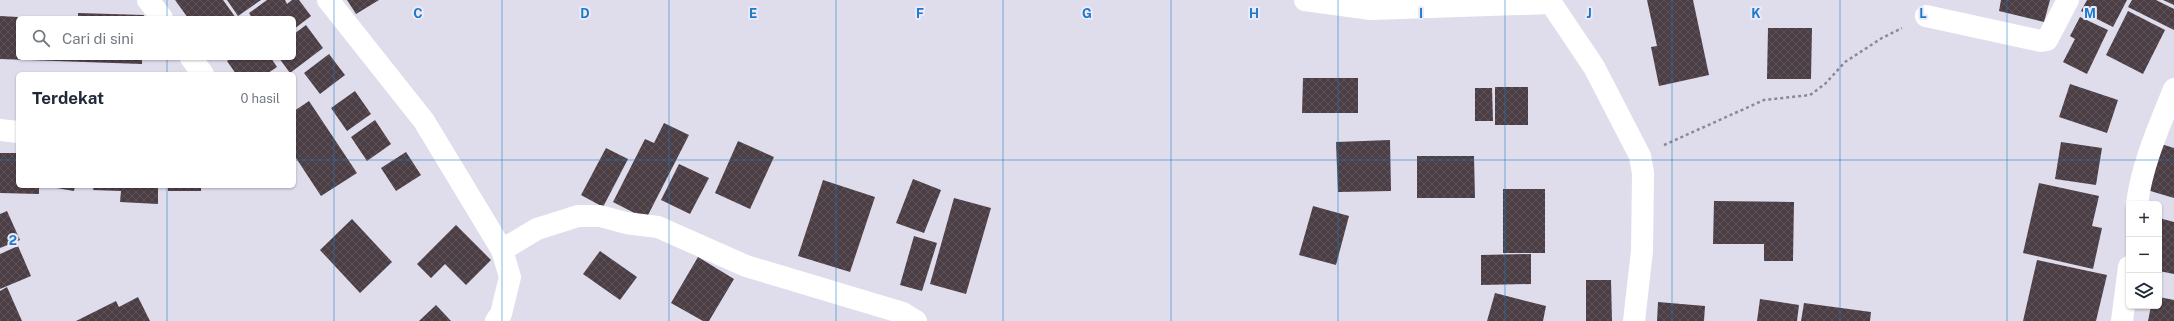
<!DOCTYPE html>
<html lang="id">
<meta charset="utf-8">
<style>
:root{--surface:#fff;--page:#f6f6f7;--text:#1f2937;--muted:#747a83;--line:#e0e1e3}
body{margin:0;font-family:"Public Sans",sans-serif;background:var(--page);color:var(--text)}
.controls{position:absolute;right:12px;bottom:12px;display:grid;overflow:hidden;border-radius:6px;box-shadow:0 1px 3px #0004}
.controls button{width:36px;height:36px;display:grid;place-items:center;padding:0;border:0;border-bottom:1px solid var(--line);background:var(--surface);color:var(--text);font:20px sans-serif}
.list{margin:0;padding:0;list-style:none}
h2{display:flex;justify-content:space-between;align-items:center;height:52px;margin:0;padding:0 16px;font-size:17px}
h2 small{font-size:13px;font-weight:400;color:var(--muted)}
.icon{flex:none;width:22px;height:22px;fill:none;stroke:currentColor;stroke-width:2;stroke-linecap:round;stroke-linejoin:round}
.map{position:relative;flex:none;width:2174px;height:321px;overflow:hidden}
.search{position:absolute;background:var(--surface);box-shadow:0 1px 3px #0004;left:16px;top:16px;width:280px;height:44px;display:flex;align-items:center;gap:10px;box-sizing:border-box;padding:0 14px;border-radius:6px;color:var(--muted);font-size:15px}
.panel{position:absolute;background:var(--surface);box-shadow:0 1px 3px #0004;left:16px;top:72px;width:280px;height:116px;border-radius:6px}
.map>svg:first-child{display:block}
.building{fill:url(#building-cross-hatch)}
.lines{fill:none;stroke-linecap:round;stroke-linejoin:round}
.path{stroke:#8b8994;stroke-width:2.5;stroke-dasharray:3 3;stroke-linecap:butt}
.street{stroke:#fff;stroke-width:22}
.grid{fill:none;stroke:#1b7bc7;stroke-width:1;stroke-opacity:0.55}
.grid-label{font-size:13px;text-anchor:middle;font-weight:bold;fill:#1b7bc7;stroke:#ece9fa;stroke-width:4;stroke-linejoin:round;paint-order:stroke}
</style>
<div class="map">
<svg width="2174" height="321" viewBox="0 0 2174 321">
<defs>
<pattern id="building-cross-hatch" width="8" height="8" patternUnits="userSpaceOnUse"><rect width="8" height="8" fill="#4b3e45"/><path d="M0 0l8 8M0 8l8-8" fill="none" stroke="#5d5258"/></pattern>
</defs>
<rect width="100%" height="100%" fill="#dfdcec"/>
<path class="building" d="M175,0H223L236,18H188Z
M227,0H261L238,16Z
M267,0H285L287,4L292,0H299L311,16L294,29V18H252L249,13Z
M347,0H379L356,14Z
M1647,0H1693L1709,75L1659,86L1651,47L1657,46Z
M2001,0H2050L2044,22L1999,11Z
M2087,0H2127L2113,27L2081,11Z
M2132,0H2156L2174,9V30L2128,7Z
M2163,0H2174V5Z
M2128,11L2165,30L2143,74L2106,55Z
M78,13L144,15V18H78Z
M0,16L18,17V58H142V64L0,59Z
M2080,17L2108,30L2087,74L2063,62L2075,39L2070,36Z
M306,25L323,48L290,73L279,58H294V34Z
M1768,28H1812L1811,79H1767Z
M329,54L345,75L320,94L304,73Z
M232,58H271L277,67L268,73L269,74H236L227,61Z
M1303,78H1358V113H1302Z
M2070,84L2118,100L2107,133L2059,117Z
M17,85H18V103H16Z
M1495,87H1528V125H1495Z
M1475,88H1492L1493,121H1475Z
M355,91L371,114L347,131L331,108Z
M309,101L357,173L321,196L294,155V111Z
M375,120L391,144L367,161L351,137Z
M664,123L689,135L646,219L613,202L645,139L654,143Z
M1390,140L1391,191L1338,192L1336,142Z
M738,141L774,157L750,209L715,193Z
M2061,142L2102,148L2096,185L2055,179Z
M2161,144L2174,148V198L2147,190Z
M606,148L628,159L603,207L581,195Z
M406,152L421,175L396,191L381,168Z
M0,153H18V186H39V194L0,193Z
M1417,156H1474L1475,198H1417Z
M679,164L709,178L690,214L661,200Z
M913,179L941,190L924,233L896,223Z
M823,180L875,197L850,272L798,256Z
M2039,183L2099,196L2092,226L2102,228L2093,269L2023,253Z
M45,186H75L74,191Z
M94,186H158V204L120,202L121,191L93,190Z
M168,186H201V191H168Z
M1503,189H1545V253H1503Z
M954,198L991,208L966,294L930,284Z
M1714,201L1794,202L1793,261H1764V244H1713Z
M1313,206L1349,216L1336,265L1299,255Z
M7,211L20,240L0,248V214Z
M2159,218L2174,222V274L2159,271Z
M352,219L392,262L360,293L320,250Z
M456,225L491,260L466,285L445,264L431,278L417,264Z
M914,236L937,243L922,291L900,285Z
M18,246L31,276L0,289V254Z
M600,251L637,277L620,300L583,274Z
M1531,254V284L1481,285V255Z
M698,257L734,279L709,321H703L671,303Z
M2037,260L2107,275L2096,321H2023Z
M1586,280H1611L1612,321H1586Z
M7,287L22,321H0V291Z
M1495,293L1546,306L1543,321H1487Z
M138,297L150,321H76L116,301L119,307Z
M2159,297L2174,300V321H2148L2151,306H2159Z
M1760,299L1799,305L1797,321H1757Z
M1658,302L1705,306L1704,321H1657Z
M1804,303L1871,312L1870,321H1801Z
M436,305L451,321H419Z"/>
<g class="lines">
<path class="path" d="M1664,145L1764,100L1810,95L1825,84L1845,62L1882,38L1902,28"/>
<path class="street" d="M148,0L162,18
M328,0L424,121L502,250L510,277L501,314L496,321
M1305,0L1371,9L1551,3
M1549,0L1594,67L1640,156L1643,173L1642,251L1634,321
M1926,16L2041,41L2047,40L2068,0
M191,58L203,74
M0,130L18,132
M2137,204C2142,164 2159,127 2174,89
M502,250L537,229L578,216H600L626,223L658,227L746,266L903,313L916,321
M2122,321L2129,267"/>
</g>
<path class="grid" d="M167,0V18M334,0V321M502,0V321M669,0V321M836,0V321M1003,0V321M1171,0V321M1338,0V321M1505,0V321M1672,0V321M1840,0V321M2007,0V321M167,58V74M0,160H18M294,160H2174M167,186V321"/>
<g class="grid-label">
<text x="418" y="18">C</text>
<text x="585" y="18">D</text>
<text x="753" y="18">E</text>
<text x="920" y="18">F</text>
<text x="1087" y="18">G</text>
<text x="1254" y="18">H</text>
<text x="1421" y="18">I</text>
<text x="1589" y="18">J</text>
<text x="1756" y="18">K</text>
<text x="1923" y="18">L</text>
<text x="2090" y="18">M</text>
<text x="13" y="245">2</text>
</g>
</svg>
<div class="controls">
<button>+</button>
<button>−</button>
<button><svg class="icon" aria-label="layers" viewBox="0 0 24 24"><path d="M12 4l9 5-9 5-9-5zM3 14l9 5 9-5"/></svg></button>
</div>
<div class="search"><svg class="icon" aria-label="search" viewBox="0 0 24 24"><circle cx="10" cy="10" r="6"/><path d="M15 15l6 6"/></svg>Cari di sini</div>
<section class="panel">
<h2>Terdekat<small>0 hasil</small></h2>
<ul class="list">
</ul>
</section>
</div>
